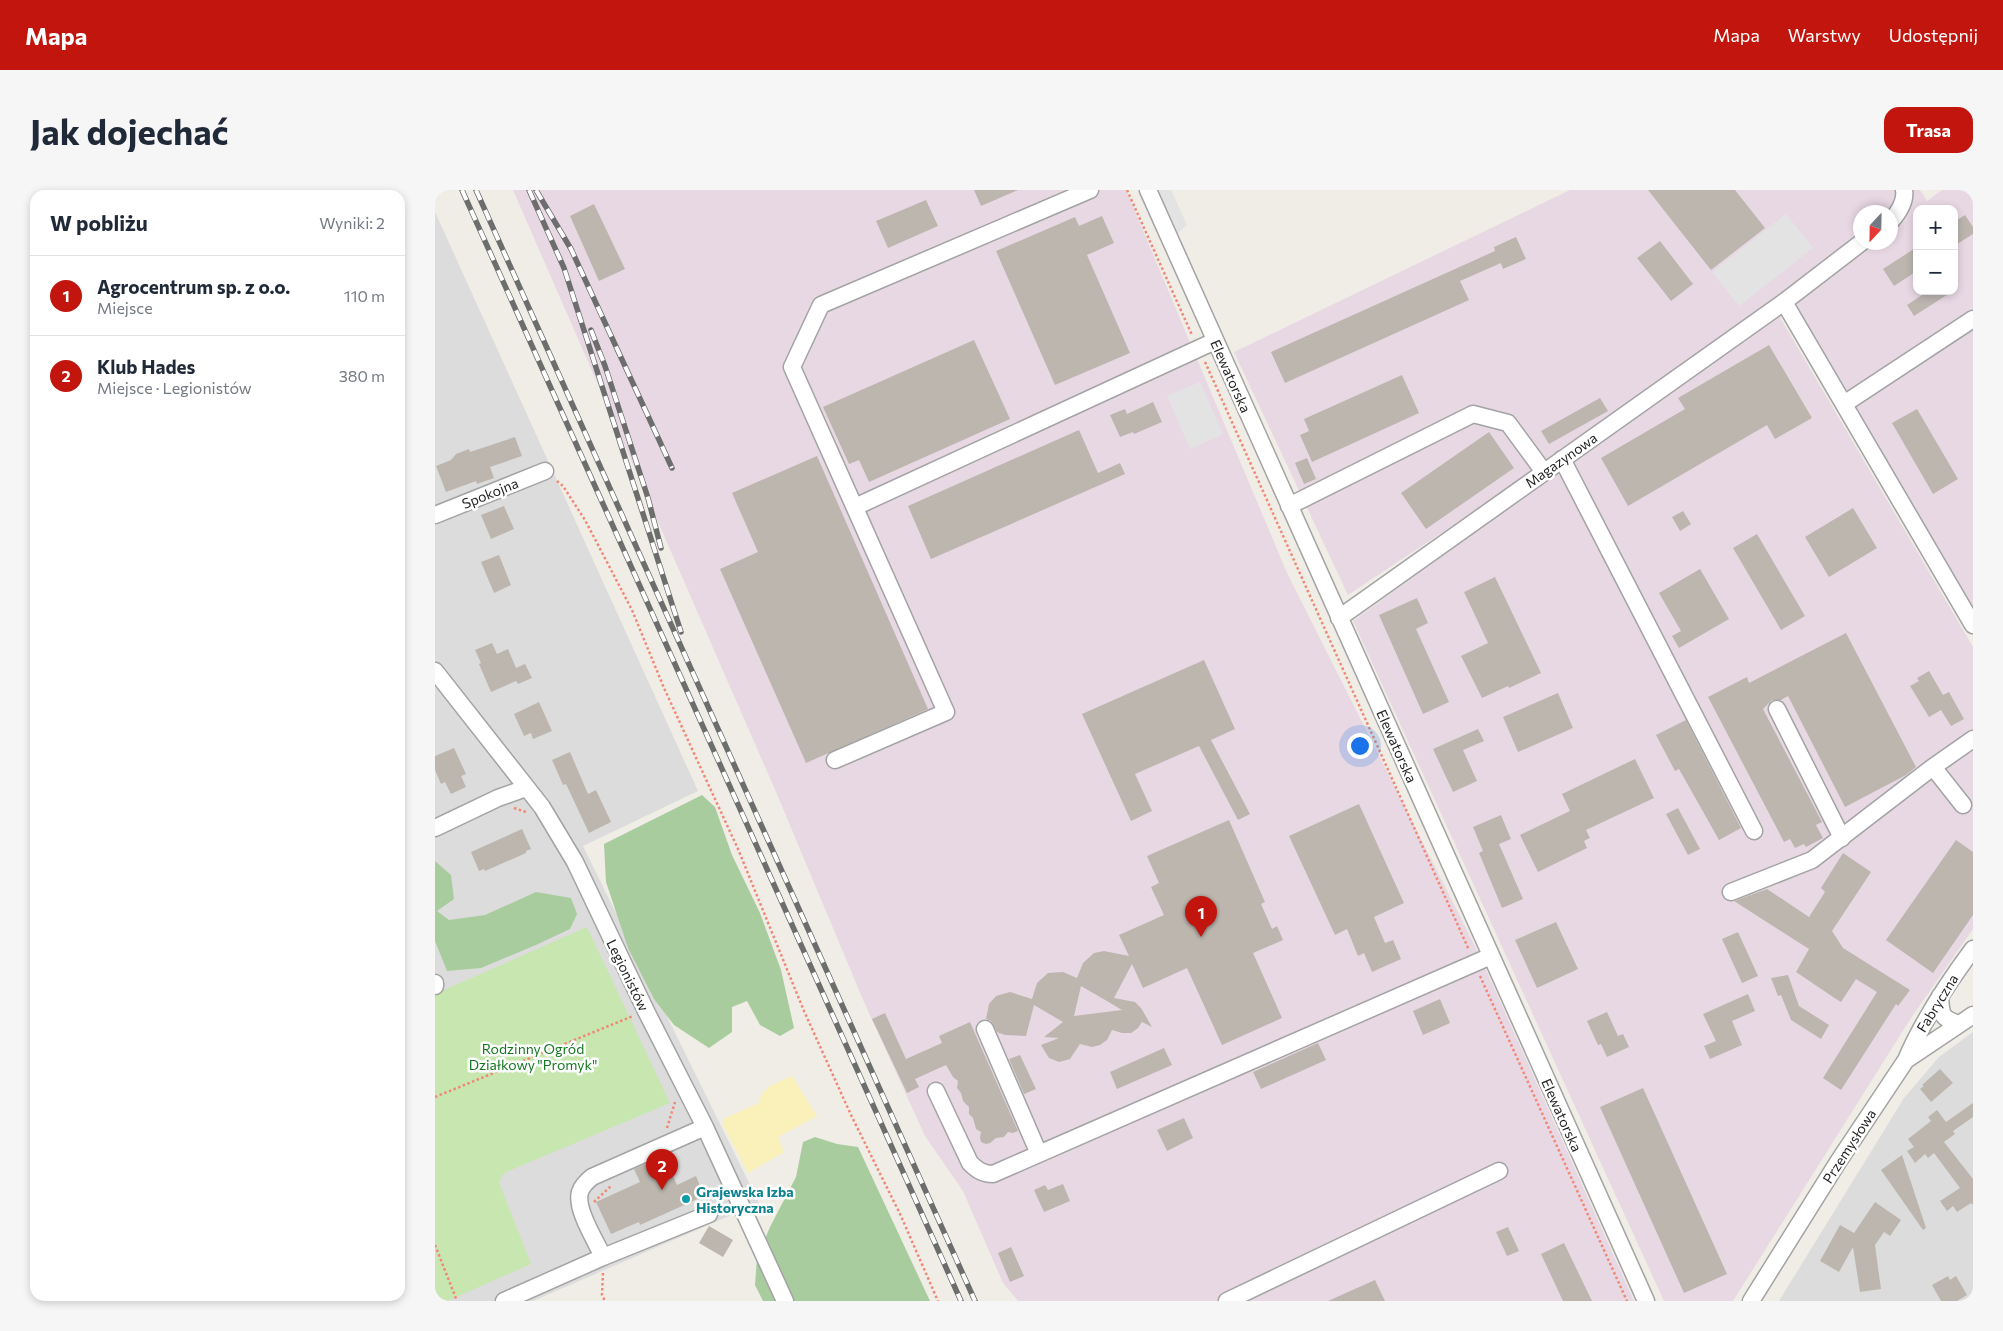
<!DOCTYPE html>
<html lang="pl">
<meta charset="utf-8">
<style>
:root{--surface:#fff;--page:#f6f6f7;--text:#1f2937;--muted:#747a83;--line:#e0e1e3;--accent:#c1150d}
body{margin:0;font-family:Commissioner,sans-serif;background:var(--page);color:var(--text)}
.controls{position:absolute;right:15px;top:15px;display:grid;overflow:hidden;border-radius:10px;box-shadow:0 2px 8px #0003}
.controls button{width:45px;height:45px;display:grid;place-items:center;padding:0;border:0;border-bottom:1px solid var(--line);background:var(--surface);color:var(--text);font:25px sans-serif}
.compass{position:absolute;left:1418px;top:15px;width:45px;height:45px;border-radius:50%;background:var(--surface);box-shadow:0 2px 8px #0003;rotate:202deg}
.you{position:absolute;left:924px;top:555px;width:18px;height:18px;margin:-12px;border:4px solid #fff;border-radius:50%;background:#1a73e8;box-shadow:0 0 0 8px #1a73e833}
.badge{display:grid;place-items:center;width:32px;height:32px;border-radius:50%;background:var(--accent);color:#fff;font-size:16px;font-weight:700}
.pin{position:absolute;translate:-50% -41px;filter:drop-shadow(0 1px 2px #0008)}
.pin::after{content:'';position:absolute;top:26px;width:18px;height:15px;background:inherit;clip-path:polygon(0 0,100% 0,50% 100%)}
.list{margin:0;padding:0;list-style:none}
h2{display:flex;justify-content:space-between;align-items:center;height:65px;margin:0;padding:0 20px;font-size:21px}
h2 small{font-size:16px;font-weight:400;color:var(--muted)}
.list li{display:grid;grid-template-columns:32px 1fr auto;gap:15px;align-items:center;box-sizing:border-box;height:80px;padding:0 20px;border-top:1px solid var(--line)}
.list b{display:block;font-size:19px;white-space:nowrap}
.list p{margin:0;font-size:16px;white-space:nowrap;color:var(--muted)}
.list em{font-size:16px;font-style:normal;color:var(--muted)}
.map{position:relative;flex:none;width:1538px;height:1111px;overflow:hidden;border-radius:15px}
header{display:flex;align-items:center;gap:30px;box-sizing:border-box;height:70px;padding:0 25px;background:var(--accent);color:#fff}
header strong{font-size:24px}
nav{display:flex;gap:28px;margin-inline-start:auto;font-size:18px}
.intro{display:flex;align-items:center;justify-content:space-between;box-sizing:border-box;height:120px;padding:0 30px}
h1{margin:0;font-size:35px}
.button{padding:12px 22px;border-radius:15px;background:var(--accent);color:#fff;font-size:18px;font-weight:700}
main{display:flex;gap:30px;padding:0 30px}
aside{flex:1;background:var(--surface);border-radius:15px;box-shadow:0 2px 8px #0003}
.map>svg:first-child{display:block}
.residential{fill:#dddcdc}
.industrial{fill:#e8d8e4;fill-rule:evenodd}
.grass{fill:#c8e6af}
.forest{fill:#a9cc9e}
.sand{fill:#faf0b9}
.parking{fill:#e3e3e3}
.building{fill:#bcb6af;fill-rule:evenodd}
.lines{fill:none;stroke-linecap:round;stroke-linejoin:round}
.minor-casing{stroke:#a3a3a3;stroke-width:19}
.path{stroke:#f18876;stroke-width:2.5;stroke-dasharray:2.5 2.5;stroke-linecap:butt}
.minor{stroke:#fff;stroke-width:16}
.rail-casing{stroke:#6d6d6d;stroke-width:5.5}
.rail{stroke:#fff;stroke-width:4;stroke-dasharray:11;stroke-linecap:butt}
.culture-dot{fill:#0f9aa8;stroke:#fff;stroke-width:2}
.labels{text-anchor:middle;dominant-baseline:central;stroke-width:5;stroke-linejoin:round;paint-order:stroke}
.street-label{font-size:14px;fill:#1f1f1f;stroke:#fff}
.park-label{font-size:14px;fill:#137720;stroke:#fff}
.culture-label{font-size:14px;font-weight:bold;fill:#0d838f;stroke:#fff;text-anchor:start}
</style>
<header>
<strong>Mapa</strong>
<nav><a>Mapa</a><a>Warstwy</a><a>Udostępnij</a></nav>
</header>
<div class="intro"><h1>Jak dojechać</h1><a class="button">Trasa</a></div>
<main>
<aside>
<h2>W pobliżu<small>Wyniki: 2</small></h2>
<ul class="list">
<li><span class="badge">1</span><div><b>Agrocentrum sp. z o.o.</b><p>Miejsce</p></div><em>110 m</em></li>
<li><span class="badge">2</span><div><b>Klub Hades</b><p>Miejsce · Legionistów</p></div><em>380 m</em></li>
</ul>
</aside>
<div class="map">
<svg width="1538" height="1111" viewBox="0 0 1538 1111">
<rect width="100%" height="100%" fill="#efede6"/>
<path class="residential" d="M0,22L263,601L148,656L324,1013L98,1111H0Z
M1538,842V1111H1344L1469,908L1504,867Z"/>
<path class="industrial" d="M78,0H691L852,383L1044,764L1199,1111H583L568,1093L528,1001L490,946L429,812L341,602Z
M1135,0H1485L1492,11L1507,0H1538V421L1354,112L913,405L799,162ZM1482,19H1519V101H1482ZM1426,22H1456V52H1426Z
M1343,124L1538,457V739L1476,828L1298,1111H1229L918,431L1305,149Z"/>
<path class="grass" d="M152,737L235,913L69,983L64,992L96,1074L12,1111H0V804Z"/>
<path class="forest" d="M267,605L280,617L297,665L325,723L346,780L359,838L345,846L325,835L312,811L297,817V842L274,858L239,835L219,809L193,758L171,692L169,654Z
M0,671L16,685L19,709L2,721L14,730L50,725L101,702L136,708L142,724L135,739L101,755L46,778L12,781L0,751Z
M380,947L402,954L423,957L495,1111H328L320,1095L322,1068L335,1037L361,987L368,952Z"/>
<path class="sand" d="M357,886L382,926L343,947L349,962L313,983L288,935V929L324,913C325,897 344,892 357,886Z"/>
<path class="parking" d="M721,0H736L752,35L741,45Z
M1351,24L1378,58L1304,116L1277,82Z
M765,192L788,244L755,259L732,206Z"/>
<path class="building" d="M539,0H583L546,16Z
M1213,0H1300L1330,38L1276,80Z
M491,10L503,36L453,58L441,31Z
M159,14L190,79L164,91L135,26Z
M1530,25L1538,37V44L1519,56V32Z
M667,26L679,53L652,65L695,163L620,195L561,61L640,27L644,36Z
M1081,47L1091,69L1068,79L1066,73L1025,91L1034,110L850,193L836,162L1060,61L1059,57Z
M1225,51L1258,94L1236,111L1202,68Z
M1482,57V81L1459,96L1448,79Z
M1493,101H1518L1479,126L1472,115Z
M539,150L575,229L434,292L424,270L414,274L388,217Z
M1334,155L1377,228L1340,249L1332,235L1193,316L1166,268L1250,219L1243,208Z
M967,185L984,223L877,272L865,245L874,241L869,229Z
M1165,208L1173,221L1114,254L1106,241Z
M718,212L727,232L699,244L698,242L685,247L675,225L690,219L692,224Z
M1482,219L1523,289L1498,304L1457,233Z
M644,240L663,283L685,273L690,284L496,369L473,316Z
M1054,242L1079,278L991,339L966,303Z
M80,247L87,266L55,277L59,288L42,294L41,291L11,302L1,276L16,270L21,264L34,259L35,262Z
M382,266L493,519L371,573L285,379L323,362L297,303Z
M872,268L881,289L869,294L860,273Z
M69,316L79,339L56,349L46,325Z
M1418,318L1442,358L1394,387L1370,347Z
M1248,321L1256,334L1245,341L1237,327Z
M1322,344L1370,426L1346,440L1298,358Z
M64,365L76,395L59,403L46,372Z
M1265,379L1294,429L1244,458L1237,446L1246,441L1224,403Z
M1060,387L1106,483L1074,498L1073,496L1047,508L1026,466L1053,453L1029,402Z
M982,408L993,433L981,439L1014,512L988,524L944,425Z
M1411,443L1481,577L1471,585L1410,617L1353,506L1346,510H1337L1328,519L1387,632L1381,635L1388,648L1371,657L1369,654L1360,658L1355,649L1349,652L1273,507L1312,487L1314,493Z
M57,453L62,464L73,459L81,478L90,474L97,488L83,494L81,491L56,502L44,474L46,473L40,460Z
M769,470L800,539L776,550L815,624L803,630L764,556L700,584L717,621L696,631L647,524Z
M1494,481L1508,505L1514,502L1529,529L1516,536L1506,520L1494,527L1475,496L1484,491L1482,488Z
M1123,503L1138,538L1083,562L1068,527Z
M104,512L117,541L98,549L96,543L89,546L79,524Z
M1251,530L1306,638L1284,650L1244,579L1240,581L1221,545Z
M1043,539L1049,551L1028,560L1042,591L1018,602L998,559Z
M19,558L31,584L26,586L31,597L16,604L10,592L6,594L0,580V566Z
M135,562L153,604L161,600L176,632L154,643L131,594L128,595L117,570Z
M1200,569L1219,608L1151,640L1155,648L1149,651L1152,658L1103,682L1085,645L1135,621L1127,604Z
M924,614L969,713L939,727L950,753L958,750L966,769L937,782L929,763L923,766L912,739L900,745L854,646Z
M1243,618L1265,659L1253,665L1231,624Z
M1066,625L1076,649L1064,654L1088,709L1067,718L1044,663L1048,661L1038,637Z
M794,630L830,712L826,714L837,739L842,736L848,750L818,763L847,828L787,855L752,778L708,798L697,774L679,808L700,812L706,818L717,837L707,832L703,838L696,843H687L677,840L672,850L665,855L657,857L645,854L635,869L624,872L614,868L606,855L624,848L609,847L628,832L599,815L591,846L570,845L562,842L556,831L551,829L554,814L561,806L575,802L597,809L602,793L613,783L628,782L642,788L648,773L659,763L669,761L694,766L684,745L729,725L716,697L724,693L712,666ZM646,796L665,807L687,820L639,826Z
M87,639L96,659L91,661V663L50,681L49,679L44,681L36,662Z
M1521,650L1538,662V725L1498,783L1451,750Z
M1408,663L1436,682L1397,741L1408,758L1475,800L1463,816L1461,814L1406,900L1388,888L1442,802L1421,789L1406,812L1398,807L1361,782L1374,759L1299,711L1332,699L1374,727L1390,702L1386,698Z
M1121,732L1143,779L1102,798L1080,750Z
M1303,742L1323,786L1307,793L1287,749Z
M1353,785L1364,816L1394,835L1386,849L1356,830L1346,805L1343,806L1336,788Z
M1313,804L1320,821L1297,831L1307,855L1275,869L1269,856L1281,851L1268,824Z
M1005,809L1015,833L988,845L978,821Z
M1172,822L1183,846L1188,844L1194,857L1172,867L1166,854L1163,855L1152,831Z
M450,823L471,869L507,853L504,846L535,832L583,941L578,943L573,942L569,947L561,948L555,953L551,954L546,952L545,947L546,942L541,939L538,928L534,924V917L528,911L526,903L522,898L523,891L518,887L511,875L480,889L484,897L472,903L437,829Z
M883,853L891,870L826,899L818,882Z
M729,858L737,875L682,899L675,882Z
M585,865L601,899L589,904L574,869Z
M1505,879L1518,893L1496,912L1485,899L1489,896L1487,895Z
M1208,898L1292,1084L1249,1103L1165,917Z
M1538,913V927L1518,941L1520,944L1509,952L1538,989V1015L1536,1013L1522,1022L1518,1016L1512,1021L1505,1011L1525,998L1499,963L1493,968L1490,964L1480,973L1472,961L1479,957L1473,949L1496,931L1493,927L1502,920L1511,932Z
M749,928L758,948L732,961L722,940Z
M1467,965L1491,1038L1488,1040L1446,980Z
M229,966L242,995L261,986L269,1006L205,1035L204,1032L176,1044L161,1012L205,992L199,979Z
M628,994L635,1011L609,1022L599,1000L610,995L613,1000Z
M1440,1012L1466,1030L1455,1046L1449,1042L1440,1055L1446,1099L1425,1102L1418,1057L1404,1082L1385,1071L1405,1035L1419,1043Z
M274,1036L298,1050L288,1067L264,1053Z
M1073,1037L1084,1061L1072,1066L1061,1042Z
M1129,1053L1157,1111H1128L1106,1064Z
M576,1057L589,1086L575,1092L563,1063Z
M1513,1086L1515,1090L1521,1086L1532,1105L1522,1111H1506L1497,1095Z
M940,1090L950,1111H893Z"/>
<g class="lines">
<g class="minor-casing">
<path id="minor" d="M713,0L1211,1111
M1456,31C1463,23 1471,11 1469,0
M1349,112L1538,435
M1409,214L1538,129
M1127,269L1319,641
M854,316L1038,224L1073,233L1109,282
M420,317L780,151
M0,325L110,281
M904,428L1349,112L1427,52
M0,481L107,617L140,672L211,821L270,937L350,1111
M1342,519L1407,648
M400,570L511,522L357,177L386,115L655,0
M1528,615L1498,577L1538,549
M0,638L63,608L91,598
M1296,702L1377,670L1498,577
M0,793V796
M1505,806C1506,825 1506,828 1524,834
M550,839L604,964
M1471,870C1488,830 1512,794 1538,759
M501,901L535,973C542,980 548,984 558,984L1056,766
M168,1067L274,1024
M69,1111L168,1067C161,1051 140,1019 145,1002C147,996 152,991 157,987L270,937
M792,1111L1064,981
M1316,1111L1403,972L1471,870L1538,825"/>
</g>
<path class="path" d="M692,0L757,145
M770,172L1034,760
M122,291L128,296L150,330L197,420L229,498L303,659L369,821L416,925L466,1026L503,1111
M79,618L91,622
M1045,786L1192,1111
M0,907L198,826
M232,938L240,912
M159,1012L177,995
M0,1055L22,1111
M168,1083L167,1105L170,1111"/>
<use href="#minor" class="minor"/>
<g class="rail-casing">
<path id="rail" d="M27,0L526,1111
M41,0L540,1111
M94,0L129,78L246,442
M101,0L136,59L237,278
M156,140L170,176L213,308L226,358"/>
</g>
<use href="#rail" class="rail"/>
</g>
<circle class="culture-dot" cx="251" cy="1009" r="5"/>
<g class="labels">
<g class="street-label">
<text transform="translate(796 186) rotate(66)">Elewatorska</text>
<text transform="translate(1126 270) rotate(-35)">Magazynowa</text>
<text transform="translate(55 303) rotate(-22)">Spokojna</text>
<text transform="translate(962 556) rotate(66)">Elewatorska</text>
<text transform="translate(193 785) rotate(64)">Legionistów</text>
<text transform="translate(1502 813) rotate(-58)">Fabryczna</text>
<text transform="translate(1127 925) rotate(66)">Elewatorska</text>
<text transform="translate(1414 956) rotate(-57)">Przemysłowa</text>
</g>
<g class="park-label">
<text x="98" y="858">Rodzinny Ogród<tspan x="98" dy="16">Działkowy "Promyk"</tspan></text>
</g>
<g class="culture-label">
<text x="261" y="1001">Grajewska Izba<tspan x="261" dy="16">Historyczna</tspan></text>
</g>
</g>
</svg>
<div class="controls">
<button>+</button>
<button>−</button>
</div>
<svg class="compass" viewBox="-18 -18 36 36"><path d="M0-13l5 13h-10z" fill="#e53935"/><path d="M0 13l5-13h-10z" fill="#747a83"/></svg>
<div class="you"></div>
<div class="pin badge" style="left:766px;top:747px">1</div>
<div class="pin badge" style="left:227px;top:1000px">2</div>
</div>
</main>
